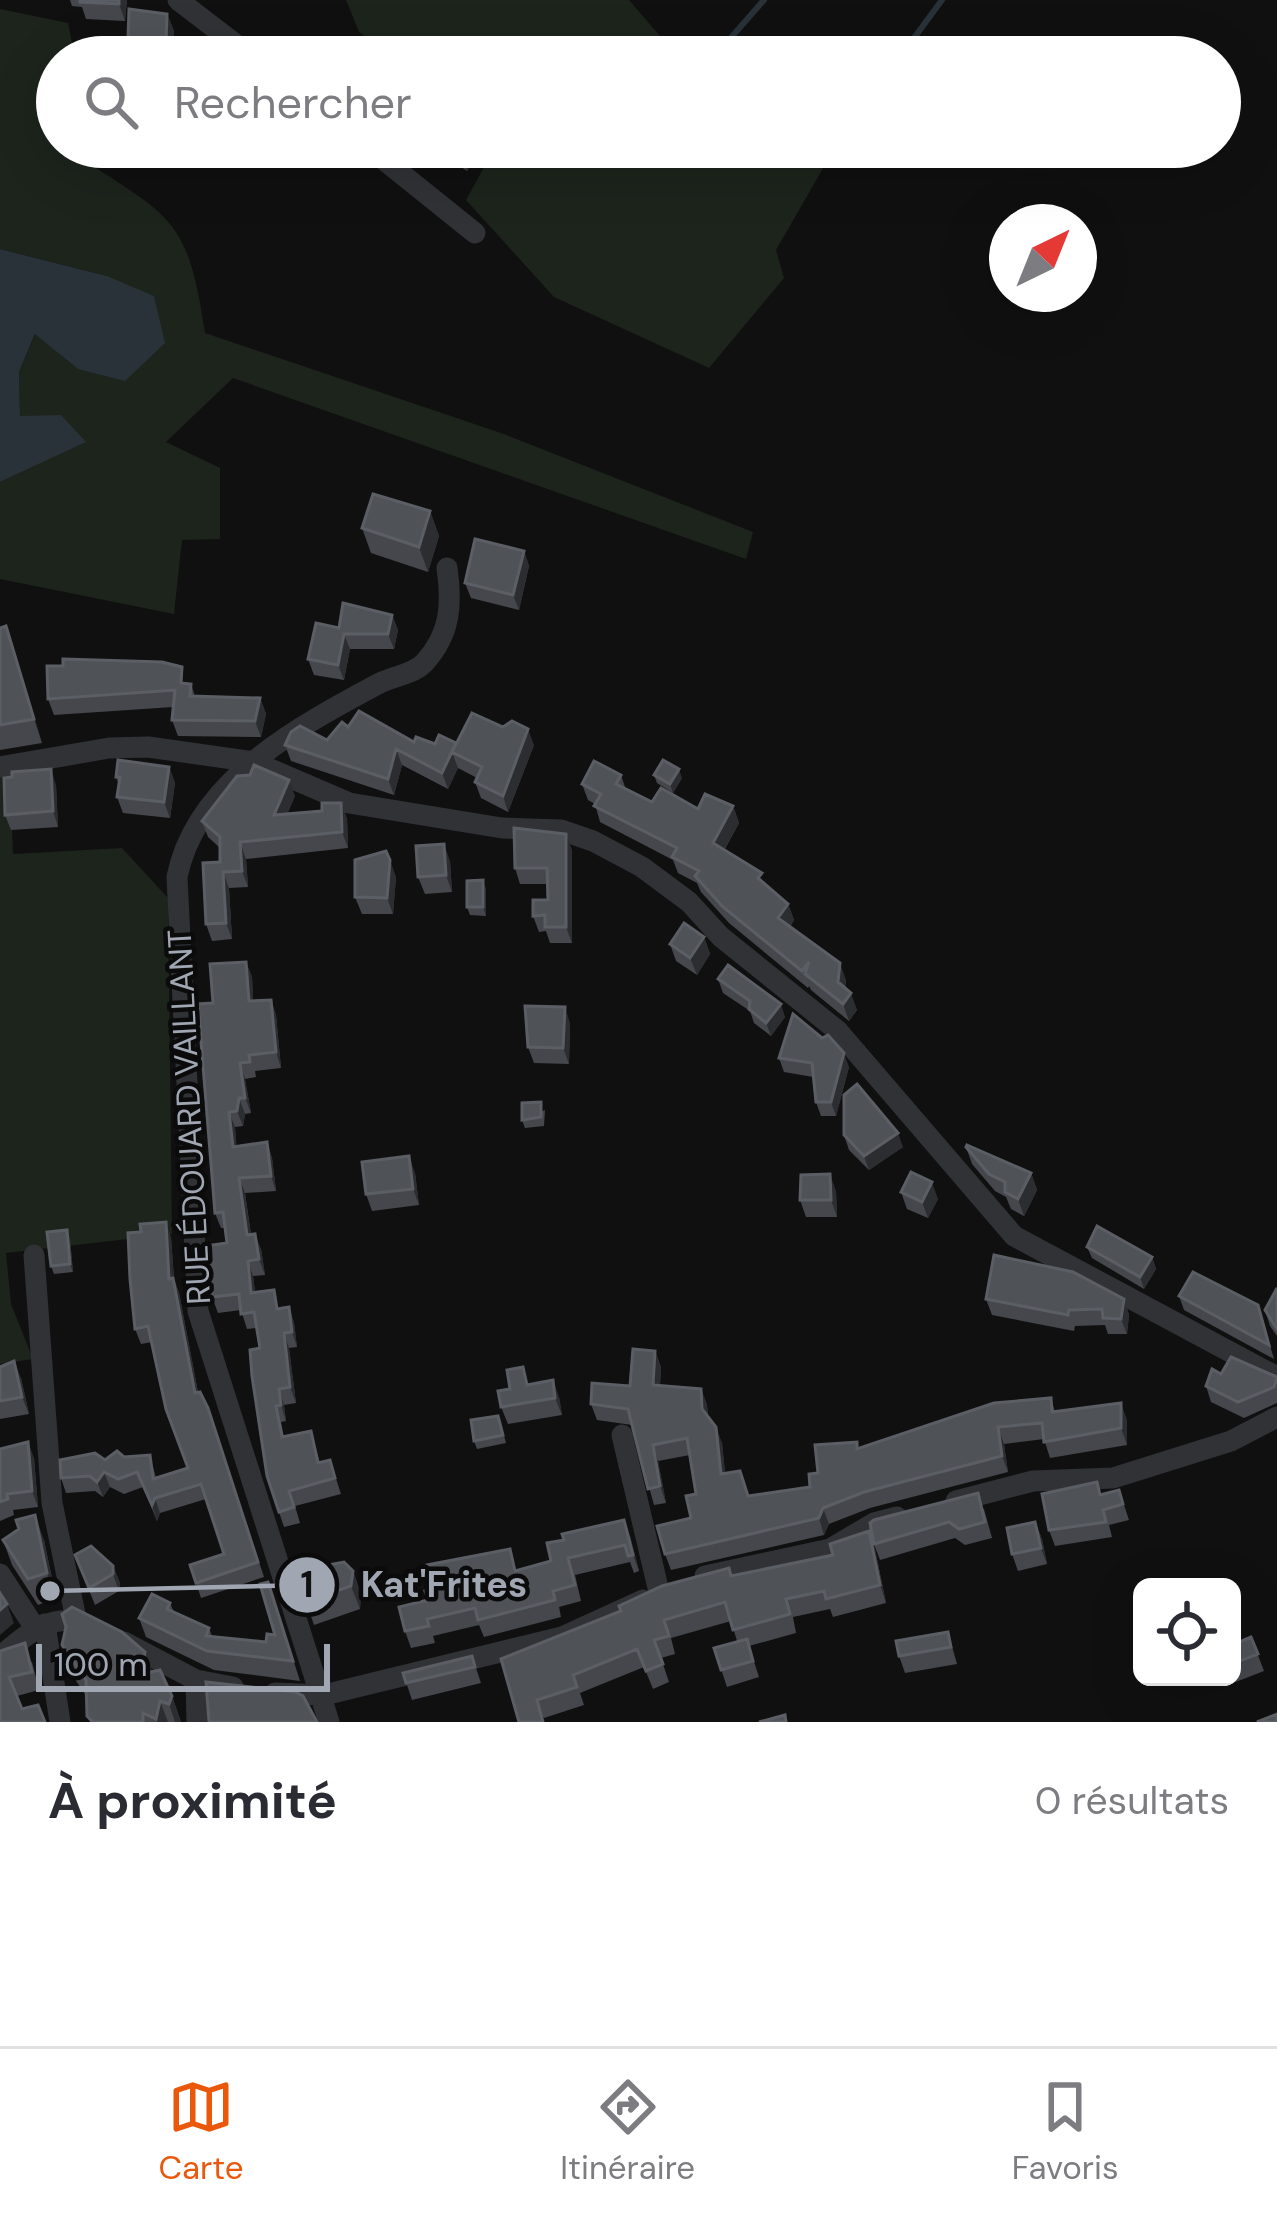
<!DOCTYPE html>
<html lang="fr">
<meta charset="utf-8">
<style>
:root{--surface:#fff;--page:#f7f7f7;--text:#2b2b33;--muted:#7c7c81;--line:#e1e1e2;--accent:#ea580c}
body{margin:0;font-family:"DM Sans",sans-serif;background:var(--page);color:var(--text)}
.controls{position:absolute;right:36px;bottom:36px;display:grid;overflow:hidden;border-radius:18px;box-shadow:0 12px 48px #0002}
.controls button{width:108px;height:108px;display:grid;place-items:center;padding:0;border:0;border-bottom:3px solid var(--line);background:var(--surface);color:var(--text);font:60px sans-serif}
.compass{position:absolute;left:989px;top:204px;width:108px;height:108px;border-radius:50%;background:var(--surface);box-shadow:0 12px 48px #0002;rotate:43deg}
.scale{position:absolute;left:36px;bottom:30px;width:294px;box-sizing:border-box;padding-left:12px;border:6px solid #a0a7b3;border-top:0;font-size:33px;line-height:42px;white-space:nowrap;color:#a0a7b3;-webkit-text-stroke:9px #0b0b0c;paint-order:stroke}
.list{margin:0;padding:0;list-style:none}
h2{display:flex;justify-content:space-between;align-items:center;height:156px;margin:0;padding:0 48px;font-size:51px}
h2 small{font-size:39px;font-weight:400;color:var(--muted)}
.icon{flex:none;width:66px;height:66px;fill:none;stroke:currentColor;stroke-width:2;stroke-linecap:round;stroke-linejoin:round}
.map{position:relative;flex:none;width:1277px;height:1722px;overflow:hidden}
.search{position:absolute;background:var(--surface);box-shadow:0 12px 48px #0002;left:36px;right:36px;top:36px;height:132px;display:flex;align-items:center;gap:30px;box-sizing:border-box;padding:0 42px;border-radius:66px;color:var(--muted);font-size:45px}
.sheet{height:324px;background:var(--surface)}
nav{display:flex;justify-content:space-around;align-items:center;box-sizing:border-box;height:168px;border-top:3px solid var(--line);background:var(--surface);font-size:33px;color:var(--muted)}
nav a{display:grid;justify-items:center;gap:6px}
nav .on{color:var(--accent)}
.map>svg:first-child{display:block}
.green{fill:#1c241c}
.water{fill:#283238}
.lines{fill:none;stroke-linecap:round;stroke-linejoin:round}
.stream{stroke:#283238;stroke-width:6}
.minor{stroke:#303236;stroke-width:21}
.wall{fill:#45474c}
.shaded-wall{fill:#2c2d30}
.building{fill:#4f5257;stroke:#5b5f65;stroke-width:3}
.labels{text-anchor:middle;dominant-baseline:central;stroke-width:9;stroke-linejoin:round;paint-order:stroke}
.street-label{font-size:33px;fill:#a0a7b3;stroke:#0b0b0c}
.leader{fill:none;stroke:#a0a7b3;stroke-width:4.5}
.callout-dot{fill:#a0a7b3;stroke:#0b0b0c;stroke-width:4.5}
.mark-label{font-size:36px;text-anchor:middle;font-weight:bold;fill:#111}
.callout-label{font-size:36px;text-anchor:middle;font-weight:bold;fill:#a0a7b3;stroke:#0b0b0c;stroke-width:9;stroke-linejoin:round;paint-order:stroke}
</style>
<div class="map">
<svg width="1277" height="1722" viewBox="0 0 1277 1722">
<rect width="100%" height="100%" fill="#101011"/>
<path class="green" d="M346,0H629L678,57H395L359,32Z
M0,9L68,23L75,57H57V147H79V157C173,218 188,219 205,333L501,433L753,532L746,559L233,378L166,442L220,468V539L182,540L174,614L0,579V482L85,442L20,417L19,372L36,333L78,369L107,276L0,249Z
M495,147H827L833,151L776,250L784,278L709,368L554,297L466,200Z
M10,775L13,854L122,848L168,898L172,1234L6,1253L11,1304L33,1359L0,1364V776Z"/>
<path class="water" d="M0,249L107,276L154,296L165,343L125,381L78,369L35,334L19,372L20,416L61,415L86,442L0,482Z"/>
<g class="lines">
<path class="stream" d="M714,57L764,0
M900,57L942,0"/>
<path class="minor" d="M178,0L252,57
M368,147L475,233
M0,767L109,748L148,747L254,762L349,803L502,828L561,830L593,841L642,867L689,902L721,937L838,1031L1014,1236L1277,1377
M34,1255L52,1503L76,1619
M622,1435L659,1592
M956,1501L1033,1481L1113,1478L1231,1441L1277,1417
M0,1574L35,1628
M705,1576L830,1549L874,1523L897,1517
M45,1624L60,1722
M124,1642L196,1680L233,1687
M0,1657C26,1634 55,1609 90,1626
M196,1680L197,1722
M275,1693L324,1695L562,1637L643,1600
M329,1722L198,1311L177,877C196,782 296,728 376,685C391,676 414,675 425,662C451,633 452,604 447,568"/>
</g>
<path class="wall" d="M70,0H127L125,21L86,19L82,7L72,6Z
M167,14L174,31L172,57L134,55L128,38Z
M441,147H482V149L467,171L444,155Z
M430,511L439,536L428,572L371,553L362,528Z
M524,551L529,566L519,610L471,598L465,583Z
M392,615L398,630L394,649H350L344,680L314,675L308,659L339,628Z
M6,626L42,743L0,750V628Z
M63,666L191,684L195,696L260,698L266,714L261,737L178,736L172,720L173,707L54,715L48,699Z
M348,727L414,742L435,744L534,745L508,812L481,798L475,782L477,778L458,768L448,789L402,765L394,795L291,761L285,745L327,740Z
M169,767L175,783L170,818L123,813L117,797L119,785L116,777Z
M621,775L626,790L652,802L698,809L733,806L739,823L725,849L788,904L794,920L790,927L846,980L845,988L857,1010L849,1021L811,990L809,986L808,988L729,923L701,892L697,883L678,873L673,860L600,822L595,804L588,800L582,784Z
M654,775L682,778L673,793L657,783Z
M56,785L58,827L11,830L5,815Z
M295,796L287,814L322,811L341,803L347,819L348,848L246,859L248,887L229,888L232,939L212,941L206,924L220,862V848L208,837L202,821Z
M572,850V943H550L546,931L539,932L533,916L548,900V884H520L515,868Z
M450,861L452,892L425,894L418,877Z
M396,877L393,914H362L355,897Z
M486,889V916L470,915L467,907Z
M704,937L710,954L697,975L676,961L670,944Z
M246,962L252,977L253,1001L271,1000L276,1015L281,1068L255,1071L256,1077L245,1079L251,1113L245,1114L243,1126L235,1127L236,1146L267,1142L272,1158L276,1191L245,1193L251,1234L261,1249L265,1275L253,1276L255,1292L280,1309L289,1307L294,1323L297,1347L289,1348L296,1403L284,1405L286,1421L281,1422L284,1437L311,1431L320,1463L330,1460L341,1494L295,1506L300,1523L284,1527L267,1476L257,1328L247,1329L241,1310L218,1313L212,1297L227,1243L225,1228H221L215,1213Z
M718,979L785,1017L771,1036L754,1023L750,1011L723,993Z
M570,1023L569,1064L534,1063L528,1047Z
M779,1058L849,1067L836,1116H821L816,1102L813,1077L784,1072Z
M545,1110L544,1126L525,1128L522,1120Z
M844,1135L903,1147L869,1170L849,1150Z
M966,1147L1031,1173L1037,1190L1024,1216L1011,1209L1006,1197L995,1191L972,1164Z
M415,1173L419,1205L372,1211L366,1194Z
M836,1191L837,1217H806L800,1200Z
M901,1192L938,1199L928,1218L907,1209Z
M171,1237L174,1279L179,1293L198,1392L213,1423L264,1577L201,1598L190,1565L224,1554L206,1499L160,1513L157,1521L143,1487L124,1494L110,1487L103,1497L95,1491L66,1493L61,1478L105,1460L124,1457L150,1455L156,1478L188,1468L152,1342L141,1344L135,1329Z
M70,1239L73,1272L54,1274L51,1266Z
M1087,1247L1152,1257L1156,1269L1144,1289L1092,1258Z
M1277,1288V1336L1270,1326L1265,1310Z
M1179,1296L1258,1305L1274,1359L1184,1310Z
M986,1299H1124L1129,1315L1127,1334H1108L1105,1325L1075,1326L1074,1331L992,1315Z
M655,1351L661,1367L660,1386L701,1389L707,1405L708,1416L722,1443L725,1473L749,1496L810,1487L818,1473L859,1448L1051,1398L1055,1412L1127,1420V1445L1050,1458L1044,1439L1004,1444L1008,1472L870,1508L829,1524L824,1535L671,1570L665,1554L691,1518L696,1494L690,1455L658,1461L666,1503L654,1505L632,1425L597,1420L591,1404L630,1386Z
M0,1367L21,1378L29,1414L0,1419Z
M1221,1374L1277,1377V1403L1244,1418L1211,1402L1206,1386Z
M559,1397L562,1415L508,1424L501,1407Z
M501,1424L506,1443L477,1449L474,1441Z
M0,1449L34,1458L38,1507L13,1510L14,1515L0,1521Z
M1119,1490L1129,1520L1109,1525L1112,1537L1055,1546L1049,1530Z
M984,1509L992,1538L965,1545L955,1538L880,1560L874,1544Z
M1035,1522L1042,1539L1047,1564L1018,1571L1012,1554Z
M869,1531L875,1549L886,1603L833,1617L830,1609L793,1617L796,1633L749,1646L759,1677L727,1687L714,1648L737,1641L731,1621L671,1638L675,1654L661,1658L669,1682L653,1689L644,1667L580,1693L584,1705L544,1718L501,1659L732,1576L833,1555Z
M630,1536L639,1571L634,1573L630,1562L575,1575L581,1601L559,1607L561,1617L484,1637L479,1625L433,1636L435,1643L411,1648L405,1631L428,1600L517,1570Z
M3,1540H44L56,1598L38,1605L12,1565Z
M75,1555L113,1566L120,1583L119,1591L95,1605Z
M296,1571H353L361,1594L360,1609L314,1625Z
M275,1602L300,1681L214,1670L146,1637L139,1618L170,1603L174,1612L209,1628L212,1636L266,1642L275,1635Z
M66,1627L145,1652L152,1672L172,1696L181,1722H90L87,1716V1697L74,1678L62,1645Z
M948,1632L957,1664L905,1673L899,1656Z
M1251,1637L1264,1671L1228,1685L1224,1677H1232V1645Z
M0,1651L32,1662L39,1690L17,1696L22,1709L0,1722Z
M472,1656L481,1683L412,1700L403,1673Z"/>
<path class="shaded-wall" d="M119,0H127L125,21L119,4Z
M167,14L174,31L172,57L166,41Z
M469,147L482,149L467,171L462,157Z
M430,511L439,536L428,572L419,547Z
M524,551L529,566L519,610L513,595Z
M392,615L398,630L394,649L388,634Z
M6,626L14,650L42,743L34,719Z
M344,634L350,649L344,680L338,665Z
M260,698L266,714L261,737L255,721Z
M528,729L534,745L508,812L503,796Z
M396,749L402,765L394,795L388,779Z
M452,752L458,768L448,789L442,773Z
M169,767L175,783L170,818L164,802Z
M51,769L56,785L58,827L53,811Z
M679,769L682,778L673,793L670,784Z
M289,780L295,796L280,831L274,815Z
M341,803L347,819L348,848L342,832Z
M733,806L739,823L719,859L713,843Z
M566,834L572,850V943L566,927Z
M240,842L246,859L248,887L242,871Z
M444,844L450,861L452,892L446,875Z
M390,860L396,877L393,914L387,898Z
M223,872L229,888L232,939L226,923Z
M483,880L486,889V916L483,907Z
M788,904L794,920L784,935L778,918Z
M704,937L710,954L697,975L690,958Z
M246,962L252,977L254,1016L249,1001Z
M840,963L846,980L844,998L838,982Z
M851,993L857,1010L849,1021L843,1004Z
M271,1000L276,1015L281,1068L276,1052Z
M781,1004L785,1017L771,1036L766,1023Z
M565,1007L570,1023L569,1064L563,1048Z
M844,1053L849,1067L836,1116L831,1102Z
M240,1063L245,1079L251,1113L245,1098Z
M239,1098L245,1114L243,1126L237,1111Z
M229,1112L235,1127L238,1162L233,1147Z
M898,1133L903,1147L869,1170L864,1156Z
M267,1142L272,1158L276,1191L271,1176Z
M409,1156L415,1173L419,1205L413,1189Z
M1031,1173L1037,1190L1024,1216L1018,1199Z
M830,1174L836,1191L837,1217L831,1200Z
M239,1178L245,1193L253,1250L247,1235Z
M932,1182L938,1199L928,1218L922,1202Z
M166,1222L171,1237L174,1279L179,1293L201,1408L195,1393L169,1279Z
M67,1230L70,1239L73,1272L70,1264Z
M255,1234L261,1249L265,1275L259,1259Z
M1152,1257L1156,1269L1144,1289L1140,1277Z
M248,1261L253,1276L257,1308L251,1293Z
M1124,1299L1129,1315L1127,1334L1121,1319Z
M289,1307L294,1323L297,1347L292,1332Z
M284,1333L289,1348L296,1403L290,1387Z
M655,1351L661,1367L659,1402L653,1385Z
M14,1361L21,1378L29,1414L22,1397Z
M553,1380L559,1397L562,1415L555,1398Z
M279,1389L284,1405L286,1421L281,1405Z
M701,1389L707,1405L708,1426L702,1409Z
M1121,1403L1127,1420V1445L1121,1428Z
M716,1427L722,1443L727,1490L721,1474Z
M998,1427L1004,1444L1008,1472L1002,1456Z
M28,1442L34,1458L38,1507L32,1491Z
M653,1445L658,1461L666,1503L660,1486Z
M104,1472L110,1487L103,1497L97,1482Z
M155,1498L160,1513L157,1521L152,1505Z
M823,1508L829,1524L824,1535L819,1518Z
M35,1515L44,1540L56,1598L47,1573Z
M624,1520L630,1536L639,1571L633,1555Z
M1035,1522L1042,1539L1047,1564L1041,1548Z
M869,1531L875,1549L886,1603L880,1585Z
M113,1566L120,1583L119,1591L113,1574Z
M353,1571L361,1594L360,1609L351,1586Z
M7,1604L14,1623L0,1635V1610Z
M145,1652L157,1686L141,1674Z
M172,1696L181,1722H175L169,1704Z
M160,1701L168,1722H157L156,1719Z"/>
<path class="building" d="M80,0H119V4L80,2Z
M129,9L167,14L166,41L128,38Z
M176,47L214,49V57H176Z
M447,147H469L462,157Z
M373,494L430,511L419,547L362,528Z
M475,539L524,551L513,595L465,583Z
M343,603L392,615L388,634H344L338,665L308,659L316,623L339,628Z
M6,626L34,719L0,725V628Z
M63,659L162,662L182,667L181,683L191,684L190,696L260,698L255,721L172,720L175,690L48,699L47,666H63Z
M359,711L414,742L416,737L435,744L439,735L456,743L442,773L396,749L388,779L285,745L291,732L300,726L327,740L342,722L348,727Z
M472,713L503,727L512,721L528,729L503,796L475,782L482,767L452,752Z
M118,760L169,767L164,802L117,797L120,777H116Z
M663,760L679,769L670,784L654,775Z
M594,761L621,775L616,784L652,802L661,788L698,809L705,794L733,806L713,843L762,873L758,878L788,904L778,918L840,963L838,982L851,993L843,1004L805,974L809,962L802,971L723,907L695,876L699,871L672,857L677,848L594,806L601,794L582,784Z
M254,765L289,780L274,815L322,811V803H341L342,832L240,842L242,871L223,872L226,923L206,924L203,863L220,862V837L202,821L237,776L250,775Z
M51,769L53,811L5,815L4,778L12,777V772Z
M514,828L566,834V927H545V915L533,916V900H548L547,868H515Z
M444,844L446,875L418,877L416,846Z
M386,851L390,860L387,898L355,897V860Z
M483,880V907H467V881Z
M684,923L704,937L690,958L670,944Z
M246,962L249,1001L271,1000L276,1052L249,1055L250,1062L240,1063L245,1098H239L237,1111L229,1112L233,1147L267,1142L271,1176L239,1178L247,1235L255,1234L259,1259L248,1261L251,1293L274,1290L277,1309L289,1307L292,1332L284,1333L290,1387L279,1389L281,1405L276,1406L282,1437L311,1431L318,1463L330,1460L335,1478L289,1491L294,1507L279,1512L267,1476L252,1376L250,1350L260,1348L254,1312L241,1314L239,1294L212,1297L205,1246L227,1243L223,1212L215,1213L198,1004L213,1003L210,964Z
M728,965L781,1004L766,1023L749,1009L750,1001L718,979Z
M525,1006L565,1007L563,1048L528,1047Z
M793,1014L822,1038L828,1035L844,1053L831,1102H816L812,1063L779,1058Z
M857,1084L898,1133L864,1156L844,1135V1095Z
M541,1102V1117L522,1120V1103Z
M967,1145L1031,1173L1018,1199L1005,1192V1182L989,1174L966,1147Z
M409,1156L413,1189L366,1194L362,1162Z
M911,1172L932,1182L922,1202L901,1192Z
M830,1174L831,1200H800L801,1175Z
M166,1222L169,1279L173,1278L195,1393L200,1392L208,1408L258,1562L196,1583L190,1565L224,1554L201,1484L155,1498L152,1505L137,1472L118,1479L104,1472L97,1482L90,1476L61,1478L60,1460L95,1453L105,1460L117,1451L124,1457L150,1455L153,1479L188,1468L166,1409L148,1326L135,1329L130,1279L128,1233L141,1232L140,1224Z
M1097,1226L1152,1257L1140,1277L1087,1247Z
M67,1230L70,1264L51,1266L47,1232Z
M994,1255L1073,1272L1124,1299L1121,1319L1103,1318L1102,1309L1069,1310L1068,1315L986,1299Z
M1193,1272L1258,1305L1269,1345L1179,1296Z
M1277,1288V1329L1265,1310Z
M633,1349L655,1351L653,1385L701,1389L702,1409L716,1427L721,1474L740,1471L748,1496L810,1487L809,1474L818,1473L815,1445L857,1442V1449L994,1403L1051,1398L1052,1412L1121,1403V1428L1044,1442L1042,1423L998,1427L1002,1456L864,1492L823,1508L819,1518L665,1554L657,1526L691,1518L686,1496L696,1494L687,1438L653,1445L660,1486L648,1489L628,1409L591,1404L592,1383L630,1386Z
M1231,1357L1277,1377L1274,1387L1238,1402L1206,1386L1212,1369L1221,1374Z
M14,1361L22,1397L0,1401V1367Z
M523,1367L527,1385L553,1380L555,1398L501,1407L498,1391L510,1389L507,1370Z
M498,1416L503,1435L474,1441L471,1420Z
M28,1442L32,1491L7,1494L8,1499L0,1502V1449Z
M1097,1482L1100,1495L1119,1490L1123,1504L1103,1510L1106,1522L1049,1530L1042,1494Z
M978,1493L985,1522L959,1529L949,1522L874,1544L870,1523L874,1520Z
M35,1515L47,1573L28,1579L3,1540L19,1529L16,1520Z
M624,1520L633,1555L628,1556L625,1545L568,1558L575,1585L553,1591L555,1600L478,1620L475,1608L427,1619L429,1626L405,1631L399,1607L428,1600L425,1591L432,1589L427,1565L510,1549L515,1571L551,1561L547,1543L564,1540L562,1534Z
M1035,1522L1041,1548L1012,1554L1007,1528Z
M869,1531L880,1585L826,1599L824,1591L786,1599L790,1614L733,1630L725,1602L664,1620L669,1636L654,1640L663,1664L646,1671L637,1649L573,1675L577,1687L537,1700L543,1722H519L501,1659L621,1611L619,1606L662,1586L729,1568L731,1576L833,1555L830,1544Z
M91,1546L113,1566V1574L89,1588L75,1555Z
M344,1562L353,1571L351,1586L305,1602L296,1571Z
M268,1582L293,1661L207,1651L139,1618L152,1594L170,1603L167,1609L209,1628L206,1636L266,1642L267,1634L275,1635L260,1584Z
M0,1593L7,1604L0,1610Z
M72,1607L122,1632L145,1652L141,1674L160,1670L172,1696L169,1704L160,1701L156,1719L143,1713V1722H93L87,1716L86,1680L62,1645L66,1627L62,1614Z
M948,1632L951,1647L899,1656L896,1641Z
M1251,1637L1258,1654L1232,1664V1645Z
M747,1639L753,1661L721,1670L714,1648Z
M25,1643L32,1672L9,1677L22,1709L38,1705L45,1722H0V1651Z
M472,1656L475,1667L406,1683L403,1673Z
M206,1682L295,1692L303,1696L317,1722H209Z
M1277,1714V1722H1257Z
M785,1715L786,1722H759Z"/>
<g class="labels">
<g class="street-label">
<text transform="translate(189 1117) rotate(-93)">RUE ÉDOUARD VAILLANT</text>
</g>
</g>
<path class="leader" d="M50 1591L307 1585"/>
<g class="callout-dot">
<circle cx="50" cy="1591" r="12"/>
<circle cx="307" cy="1585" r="30"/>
</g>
<g class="mark-label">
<text x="307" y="1597">1</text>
</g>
<g class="callout-label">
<text x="444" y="1597">Kat'Frites</text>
</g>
</svg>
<div class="controls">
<button><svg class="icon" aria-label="locate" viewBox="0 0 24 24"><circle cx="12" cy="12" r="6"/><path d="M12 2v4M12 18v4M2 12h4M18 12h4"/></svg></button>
</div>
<svg class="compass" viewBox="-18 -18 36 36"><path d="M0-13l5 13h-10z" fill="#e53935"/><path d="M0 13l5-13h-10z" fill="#7c7c81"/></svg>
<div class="scale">100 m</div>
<div class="search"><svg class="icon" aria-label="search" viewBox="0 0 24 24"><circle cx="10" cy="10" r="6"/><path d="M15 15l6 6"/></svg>Rechercher</div>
</div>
<section class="sheet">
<h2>À proximité<small>0 résultats</small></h2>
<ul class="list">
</ul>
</section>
<nav>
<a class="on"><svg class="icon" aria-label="map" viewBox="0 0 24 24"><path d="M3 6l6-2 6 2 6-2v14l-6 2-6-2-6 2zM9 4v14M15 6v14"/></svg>Carte</a>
<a><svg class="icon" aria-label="directions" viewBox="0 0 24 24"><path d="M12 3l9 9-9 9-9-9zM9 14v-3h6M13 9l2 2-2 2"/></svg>Itinéraire</a>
<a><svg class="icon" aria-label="saved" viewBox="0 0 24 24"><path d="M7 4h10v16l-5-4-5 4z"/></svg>Favoris</a>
</nav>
